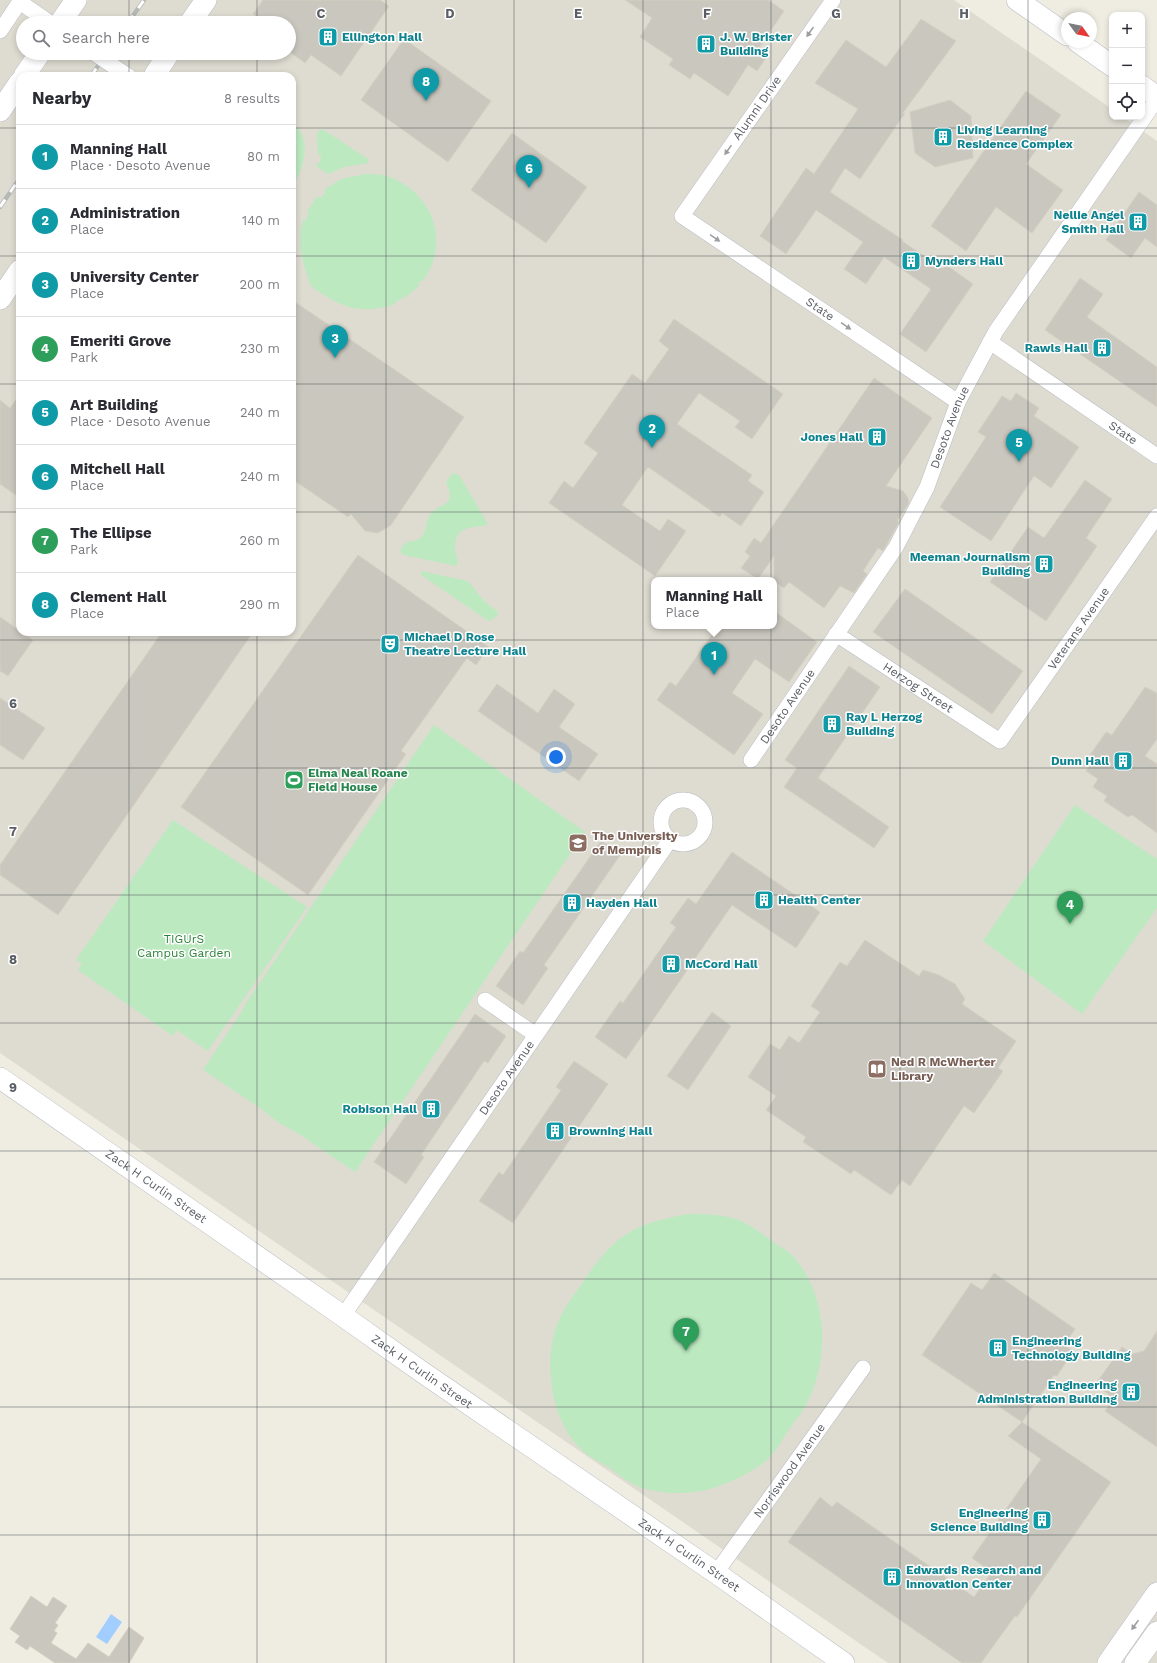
<!DOCTYPE html>
<meta charset="utf-8">
<style>
:root{--surface:#fff;--page:#f7f7f7;--text:#2b2b33;--muted:#7c7c81;--line:#e1e1e2;--accent:#2563eb}
body{margin:0;font-family:"Work Sans",sans-serif;background:var(--page);color:var(--text)}
.controls{position:absolute;right:12px;top:12px;display:grid;overflow:hidden;border-radius:8px;box-shadow:0 2px 6px #0003}
.controls button{width:36px;height:36px;display:grid;place-items:center;padding:0;border:0;border-bottom:1px solid var(--line);background:var(--surface);color:var(--text);font:20px sans-serif}
.compass{position:absolute;left:1061px;top:12px;width:36px;height:36px;border-radius:50%;background:var(--surface);box-shadow:0 2px 6px #0003;rotate:123deg}
.you{position:absolute;left:556px;top:757px;width:14px;height:14px;margin:-10px;border:3px solid #fff;border-radius:50%;background:#1a73e8;box-shadow:0 0 0 6px #1a73e833}
.badge{display:grid;place-items:center;width:26px;height:26px;border-radius:50%;background:var(--accent);color:#fff;font-size:13px;font-weight:700}
.pin{position:absolute;translate:-50% -33px;filter:drop-shadow(0 1px 2px #0008)}
.pin::after{content:'';position:absolute;top:21px;width:14px;height:12px;background:inherit;clip-path:polygon(0 0,100% 0,50% 100%)}
.popup{position:absolute;left:651px;top:577px;width:126px;height:52px;box-sizing:border-box;display:grid;place-content:center;border-radius:8px;background:var(--surface);filter:drop-shadow(0 1px 3px #0005);font-size:13px;white-space:nowrap;color:var(--muted)}
.popup b{font-size:15px;color:var(--text)}
.popup::after{content:'';position:absolute;left:50%;top:100%;margin-left:-8px;border:8px solid transparent;border-top-color:var(--surface)}
.list{margin:0;padding:0;list-style:none}
h2{display:flex;justify-content:space-between;align-items:center;height:52px;margin:0;padding:0 16px;font-size:17px}
h2 small{font-size:13px;font-weight:400;color:var(--muted)}
.list li{display:grid;grid-template-columns:26px 1fr auto;gap:12px;align-items:center;box-sizing:border-box;height:64px;padding:0 16px;border-top:1px solid var(--line)}
.list b{display:block;font-size:15px;white-space:nowrap}
.list p{margin:0;font-size:13px;white-space:nowrap;color:var(--muted)}
.list em{font-size:13px;font-style:normal;color:var(--muted)}
.icon{flex:none;width:22px;height:22px;fill:none;stroke:currentColor;stroke-width:2;stroke-linecap:round;stroke-linejoin:round}
.map{position:relative;flex:none;width:1157px;height:1663px;overflow:hidden}
.search{position:absolute;background:var(--surface);box-shadow:0 2px 6px #0003;left:16px;top:16px;width:280px;height:44px;display:flex;align-items:center;gap:10px;box-sizing:border-box;padding:0 14px;border-radius:22px;color:var(--muted);font-size:15px}
.panel{position:absolute;background:var(--surface);box-shadow:0 2px 6px #0003;left:16px;top:72px;width:280px;height:564px;border-radius:12px}
.map>svg:first-child{display:block}
.education{fill:#dedcd1;fill-rule:evenodd}
.green{fill:#bce9c0}
.water{fill:#a1cdff}
.building{fill:#cac7bf;stroke:#d4cfc0}
.lines{fill:none;stroke-linecap:round;stroke-linejoin:round}
.street-casing{stroke:#babcc2;stroke-width:16}
.secondary-casing{stroke:#bbbdc5;stroke-width:22}
.street{stroke:#fff;stroke-width:15}
.secondary{stroke:#fff;stroke-width:21}
.rail-casing{stroke:#b6b7b7;stroke-width:4.5}
.rail{stroke:#fff;stroke-width:3;stroke-dasharray:9;stroke-linecap:butt}
.street-bridge-casing{stroke:#babcc2;stroke-width:16;stroke-linecap:butt}
.street-bridge{stroke:#fff;stroke-width:15}
.oneway{fill:#9c9ea2}
.grid{fill:none;stroke:#5a5e64;stroke-width:1;stroke-opacity:0.55}
.labels{text-anchor:middle;dominant-baseline:central;stroke-width:3;stroke-linejoin:round;paint-order:stroke}
.culture-label{font-size:12px;font-weight:bold;fill:#0d838f;stroke:#fff;text-anchor:start}
.street-label{font-size:12px;fill:#5a5e64;stroke:#fff}
.leisure-label{font-size:12px;font-weight:bold;fill:#27864d;stroke:#fff;text-anchor:start}
.education-label{font-size:12px;font-weight:bold;fill:#785e54;stroke:#fff;text-anchor:start}
.park-label{font-size:12px;fill:#2c8239;stroke:#fff}
.grid-label{font-size:13px;text-anchor:middle;font-weight:bold;fill:#5a5e64;stroke:#fff;stroke-width:3;stroke-linejoin:round;paint-order:stroke}
</style>
<div class="map">
<svg width="1157" height="1663" viewBox="0 0 1157 1663">
<rect width="100%" height="100%" fill="#efede2"/>
<path class="education" d="M0,0H954L1112,109V117H1123L1157,141V1663H888L0,1053ZM23,23H289V53H23ZM20,76H292V632H20ZM654,580H774V626H654Z"/>
<path class="green" d="M292,123C314,138 303,170 292,189Z
M320,130H324L368,159V163L344,167L328,174L317,167V163H320L321,155H318L317,134Z
M365,174C374,174 382,174 390,177C434,194 451,244 422,282L420,281L418,284L420,285C411,294 405,297 395,302V304C369,313 348,311 324,295C320,292 314,289 311,286C309,283 308,278 307,274C300,255 298,239 303,220H306L309,213L307,212L317,196L320,198L326,192L324,190L341,179Z
M453,473L459,475L488,524C473,530 454,523 455,550C456,556 459,561 457,566L403,555L400,551C408,536 411,545 420,538C427,533 425,523 429,516C434,508 443,507 449,500L450,492L446,483L448,479Z
M421,571L468,581L484,601L498,612V615L490,621L487,620L421,575Z
M434,725L585,832L355,1172L299,1134L279,1123L260,1108L203,1070L240,1014L246,1003Z
M1075,805L1157,859V908L1082,1014L983,941Z
M173,820L307,907L208,1051L176,1030L173,1036L78,970L82,964L76,960Z
M688,1214C707,1214 726,1214 743,1222C753,1226 763,1235 772,1241C778,1246 787,1250 793,1256C828,1295 830,1358 807,1403C803,1412 795,1420 790,1428C783,1438 776,1451 767,1460C760,1466 750,1472 742,1476C711,1493 676,1498 642,1488C629,1484 616,1472 605,1465C598,1461 589,1457 583,1451C551,1423 542,1361 558,1322C564,1307 574,1295 583,1282C595,1264 608,1246 627,1234C645,1222 667,1218 688,1214Z"/>
<path class="water" d="M111,1614L122,1622L107,1644L96,1637Z"/>
<path class="building" d="M263,0H380L389,6L341,76L311,55L305,63L289,51V23H266L253,14Z
M625,0H768L784,11L757,51L766,58L757,71L748,65L728,96L694,73L690,79L669,65L673,59L640,37L652,18Z
M921,19L956,41L902,114L905,113L860,179L845,168L830,192L903,240L902,241L943,269L946,265L973,284L926,352L900,334L931,289L884,257L866,284L844,269L863,242L816,210L786,254L760,236L806,168L814,174L858,109L815,83L846,40L886,67Z
M404,39L491,101L448,162L361,100Z
M1026,91L1061,115L1026,164L1063,190L1032,233L996,207L966,251L931,226Z
M950,100L971,116L973,158L935,167L915,153L910,112Z
M512,133L587,187L546,243L471,190Z
M1139,192L1157,205V247L1145,238L1131,258L1106,240Z
M1080,278L1103,294L1087,317L1157,367V407L1045,330Z
M292,300L464,417L391,525L378,533L365,531L351,514L348,517L292,479Z
M674,319L783,394L752,439L735,427L740,421L699,393L677,424L752,475L748,481L764,492L741,526L722,513L720,517L648,467L622,505L660,531L668,519L686,531L655,576L549,503L564,481L573,488L598,453L584,443L632,374L645,383L669,349L659,341Z
M874,378L932,418L886,486L903,491L908,498L909,503L897,521L899,522L888,542L883,551L878,548L863,571L867,574L854,593L840,586L824,608L789,582L784,588L774,581V556L758,579L741,568L750,556L745,552L754,538L761,543Z
M1016,393L1039,408L1034,416L1079,447L1051,488L1034,476L991,541L940,507L986,437L978,432L1002,396L1011,401Z
M20,394V498L0,484V400L10,408Z
M1085,480L1112,499L1086,538L1097,546L1046,621L990,582L1028,527L1044,538Z
M358,555L489,647L476,665L467,658L401,751L406,754L308,895L181,807Z
M905,589L1023,671L992,714L873,632Z
M774,611L817,642L789,682L755,659L732,693L763,714L734,755L657,700L670,682L676,686L718,626H774Z
M0,617L33,640L8,676L0,671Z
M162,632H253L58,915L0,875V865Z
M849,666L880,687L818,778L889,827L874,848L784,787L797,768L785,760Z
M497,684L538,713L554,689L575,704L559,727L598,754L579,781L478,711Z
M1145,687L1157,693V739L1145,756L1157,764V833L1132,815L1128,817L1104,801L1107,796L1093,787L1098,779L1086,771L1094,759L1090,755L1106,732L1112,735Z
M0,698L45,728L23,760L0,745Z
M601,841L621,854L544,965L548,968L523,1005L496,986L520,951L523,953Z
M732,852L820,912L796,948L732,905L626,1059L595,1037L620,1001L623,1003L676,927L670,923L688,898L696,904Z
M865,940L919,976L923,970L939,975L955,984L965,999L962,1004L1016,1041L998,1068L1003,1071L974,1113L964,1106L910,1186L902,1180L891,1195L854,1170L851,1174L803,1142L806,1137L766,1110L776,1096L748,1077L770,1044L780,1050L789,1036L799,1043L820,1012L811,1006L840,962L847,966Z
M712,1012L731,1026L688,1090L667,1076Z
M475,1014L506,1036L488,1063L484,1061L421,1155L424,1157L406,1184L374,1162Z
M574,1061L608,1084L513,1223L479,1201L499,1172L503,1175L561,1090L556,1087Z
M994,1273L1075,1329L1064,1345L1073,1351L1057,1376L1054,1375L1022,1422L922,1355L971,1283L982,1290Z
M1157,1331V1447L1105,1411L1114,1398L1095,1385L1122,1347L1132,1354L1144,1351Z
M1022,1422L1111,1482L1017,1617L1015,1616L981,1663H962L788,1542L820,1497L832,1507L837,1502L974,1597L992,1572L972,1558L1041,1459L1008,1436Z
M31,1596L47,1607L53,1597L67,1606L55,1623L58,1625L54,1631L57,1633L51,1643L76,1659L88,1643L109,1657L129,1627L144,1638L129,1663H55L30,1646L27,1650L15,1642L20,1636L10,1629Z"/>
<g class="lines">
<g class="street-casing">
<g id="street">
<path id="s1" d="M833,0L682,216L958,402"/>
<path d="M20,2L50,23"/>
<path d="M0,31L21,0"/>
<path id="s2" d="M990,342L1157,456"/>
<path id="s3" d="M836,634L1000,741L1157,516"/>
<path id="s4" d="M751,760L896,547L927,487L958,402L996,331L1157,99"/>
<circle cx="683" cy="822" r="22"/>
<path d="M485,1000L536,1035"/>
<path id="s5" d="M343,1316L670,840"/>
<path id="s6" d="M716,1573L863,1368"/>
</g>
</g>
<g class="secondary-casing">
<g id="secondary">
<path d="M1017,0L1067,35"/>
<path d="M60,23L76,0"/>
<path d="M190,23L206,0"/>
<path d="M1078,42L1112,66"/>
<path d="M24,76L40,53"/>
<path d="M154,76L169,53"/>
<path d="M1142,86L1157,97"/>
<path d="M0,111L20,82"/>
<path d="M0,299L20,270"/>
<path id="s7" d="M0,1078L343,1316L422,1372L716,1573L844,1663"/>
<path d="M1108,1663L1157,1593"/>
<path d="M1135,1663L1157,1632"/>
</g>
</g>
<use href="#street" class="street"/>
<use href="#secondary" class="secondary"/>
<g class="rail-casing">
<path id="rail" d="M128,23L144,0
M91,76L107,53
M0,207L20,178"/>
</g>
<use href="#rail" class="rail"/>
<g class="street-bridge-casing">
<path id="street-bridge" d="M94,53L128,76"/>
</g>
<use href="#street-bridge" class="street-bridge"/>
</g>
<defs><path id="oneway-solid" d="M-6-.8H1V-3.2L6.5 0L1 3.2V.8H-6Z"/></defs>
<g class="oneway">
<use href="#oneway-solid" transform="translate(810 32) rotate(125)"/>
<use href="#oneway-solid" transform="translate(728 150) rotate(125)"/>
<use href="#oneway-solid" transform="translate(715 238) rotate(34)"/>
<use href="#oneway-solid" transform="translate(846 326) rotate(34)"/>
<use href="#oneway-solid" transform="translate(1135 1625) rotate(125)"/>
</g>
<path class="grid" d="M129,0V23M257,0V23M386,0V1663M514,0V1663M643,0V1663M771,0V1663M900,0V1663M1028,0V1663M129,53V76M257,53V76M0,128H20M292,128H1157M0,256H20M292,256H1157M0,384H20M292,384H1157M0,512H20M292,512H1157M129,632V1663M257,632V1663M0,640H1157M0,768H1157M0,895H1157M0,1023H1157M0,1151H1157M0,1279H1157M0,1407H1157M0,1535H1157"/>
<defs>
<g id="building-square" transform="scale(1)"><rect x="-9" y="-9" width="18" height="18" rx="4" fill="#0f9aa8" stroke="#fff"/><path d="M-4-6H4V6H1V3H-1V6H-4ZM-2.5-4.3h1.7v1.8h-1.7ZM.8-4.3h1.7v1.8H.8ZM-2.5-1h1.7V.8h-1.7ZM.8-1h1.7V.8H.8Z" fill="#fff"/></g>
<g id="theatre-square" transform="scale(1)"><rect x="-9" y="-9" width="18" height="18" rx="4" fill="#0f9aa8" stroke="#fff"/><path d="M-5-5.5Q0-4 5-5.5V0Q5 5 0 6Q-5 5-5 0ZM-3.3-2.5H-1v1.5H-3.3ZM1-2.5H3.3v1.5H1ZM-2.8 1Q0 5.5 2.8 1Z" fill="#fff"/></g>
<g id="stadium-square" transform="scale(1)"><rect x="-9" y="-9" width="18" height="18" rx="4" fill="#2e9e5b" stroke="#fff"/><path d="M0-5a6.5 5 0 1 0 0 10a6.5 5 0 1 0 0-10ZM-3.5-1.8h7v3.6h-7Z" fill="#fff"/></g>
<g id="university-square" transform="scale(1)"><rect x="-9" y="-9" width="18" height="18" rx="4" fill="#8d6e63" stroke="#fff"/><path d="M0-5L7-2L0 1L-7-2ZM-4 1L0 2.5L4 1V4Q0 6-4 4Z" fill="#fff"/></g>
<g id="library-square" transform="scale(1)"><rect x="-9" y="-9" width="18" height="18" rx="4" fill="#8d6e63" stroke="#fff"/><path d="M-6-4Q-3-5.5-.7-3.5V5Q-3 3-6 4ZM6-4Q3-5.5 .7-3.5V5Q3 3 6 4Z" fill="#fff"/></g>
</defs>
<g fill-rule="evenodd">
<use href="#building-square" x="328" y="37"/>
<use href="#building-square" x="706" y="44"/>
<use href="#building-square" x="943" y="137"/>
<use href="#building-square" x="1138" y="222"/>
<use href="#building-square" x="911" y="261"/>
<use href="#building-square" x="1102" y="348"/>
<use href="#building-square" x="877" y="437"/>
<use href="#building-square" x="1044" y="564"/>
<use href="#theatre-square" x="390" y="644"/>
<use href="#building-square" x="832" y="724"/>
<use href="#building-square" x="1123" y="761"/>
<use href="#stadium-square" x="294" y="780"/>
<use href="#university-square" x="578" y="843"/>
<use href="#building-square" x="764" y="900"/>
<use href="#building-square" x="572" y="903"/>
<use href="#building-square" x="671" y="964"/>
<use href="#library-square" x="877" y="1069"/>
<use href="#building-square" x="431" y="1109"/>
<use href="#building-square" x="555" y="1131"/>
<use href="#building-square" x="998" y="1348"/>
<use href="#building-square" x="1131" y="1392"/>
<use href="#building-square" x="1042" y="1520"/>
<use href="#building-square" x="892" y="1577"/>
</g>
<g class="labels">
<g class="culture-label">
<text x="342" y="37">Ellington Hall</text>
<text x="720" y="37">J. W. Brister<tspan x="720" dy="14">Building</tspan></text>
<text x="957" y="130">Living Learning<tspan x="957" dy="14">Residence Complex</tspan></text>
<text x="1124" y="215" text-anchor="end">Nellie Angel<tspan x="1124" dy="14">Smith Hall</tspan></text>
<text x="925" y="261">Mynders Hall</text>
<text x="1088" y="348" text-anchor="end">Rawls Hall</text>
<text x="863" y="437" text-anchor="end">Jones Hall</text>
<text x="1030" y="557" text-anchor="end">Meeman Journalism<tspan x="1030" dy="14">Building</tspan></text>
<text x="404" y="637">Michael D Rose<tspan x="404" dy="14">Theatre Lecture Hall</tspan></text>
<text x="846" y="717">Ray L Herzog<tspan x="846" dy="14">Building</tspan></text>
<text x="1109" y="761" text-anchor="end">Dunn Hall</text>
<text x="778" y="900">Health Center</text>
<text x="586" y="903">Hayden Hall</text>
<text x="685" y="964">McCord Hall</text>
<text x="417" y="1109" text-anchor="end">Robison Hall</text>
<text x="569" y="1131">Browning Hall</text>
<text x="1012" y="1341">Engineering<tspan x="1012" dy="14">Technology Building</tspan></text>
<text x="1117" y="1385" text-anchor="end">Engineering<tspan x="1117" dy="14">Administration Building</tspan></text>
<text x="1028" y="1513" text-anchor="end">Engineering<tspan x="1028" dy="14">Science Building</tspan></text>
<text x="906" y="1570">Edwards Research and<tspan x="906" dy="14">Innovation Center</tspan></text>
</g>
<g class="street-label">
<text transform="translate(757 108) rotate(-55)">Alumni Drive</text>
<text stroke="none"><textPath href="#s1" startOffset="430">State</textPath></text>
<text stroke="none"><textPath href="#s4" startOffset="389">Desoto Avenue</textPath></text>
<text stroke="none"><textPath href="#s2" startOffset="161">State</textPath></text>
<text stroke="none"><textPath href="#s3" startOffset="333">Veterans Avenue</textPath></text>
<text stroke="none"><textPath href="#s3" startOffset="98">Herzog Street</textPath></text>
<text stroke="none"><textPath href="#s4" startOffset="65">Desoto Avenue</textPath></text>
<text stroke="none"><textPath href="#s5" startOffset="289">Desoto Avenue</textPath></text>
<text stroke="none"><textPath href="#s7" startOffset="190">Zack H Curlin Street</textPath></text>
<text stroke="none"><textPath href="#s7" startOffset="514">Zack H Curlin Street</textPath></text>
<text stroke="none"><textPath href="#s6" startOffset="126">Norriswood Avenue</textPath></text>
<text stroke="none"><textPath href="#s7" startOffset="838">Zack H Curlin Street</textPath></text>
</g>
<g class="leisure-label">
<text x="308" y="773">Elma Neal Roane<tspan x="308" dy="14">Field House</tspan></text>
</g>
<g class="education-label">
<text x="592" y="836">The University<tspan x="592" dy="14">of Memphis</tspan></text>
<text x="891" y="1062">Ned R McWherter<tspan x="891" dy="14">Library</tspan></text>
</g>
<g class="park-label">
<text x="184" y="939">TIGUrS<tspan x="184" dy="14">Campus Garden</tspan></text>
</g>
</g>
<g class="grid-label">
<text x="321" y="18">C</text>
<text x="450" y="18">D</text>
<text x="578" y="18">E</text>
<text x="707" y="18">F</text>
<text x="836" y="18">G</text>
<text x="964" y="18">H</text>
<text x="13" y="708">6</text>
<text x="13" y="836">7</text>
<text x="13" y="964">8</text>
<text x="13" y="1092">9</text>
</g>
</svg>
<div class="controls">
<button>+</button>
<button>−</button>
<button><svg class="icon" aria-label="locate" viewBox="0 0 24 24"><circle cx="12" cy="12" r="6"/><path d="M12 2v4M12 18v4M2 12h4M18 12h4"/></svg></button>
</div>
<svg class="compass" viewBox="-18 -18 36 36"><path d="M0-13l5 13h-10z" fill="#e53935"/><path d="M0 13l5-13h-10z" fill="#7c7c81"/></svg>
<div class="you"></div>
<div class="pin badge" style="left:714px;top:675px;background:#0f9aa8">1</div>
<div class="popup"><b>Manning Hall</b>Place</div>
<div class="pin badge" style="left:652px;top:448px;background:#0f9aa8">2</div>
<div class="pin badge" style="left:335px;top:358px;background:#0f9aa8">3</div>
<div class="pin badge" style="left:1070px;top:924px;background:#2e9e5b">4</div>
<div class="pin badge" style="left:1019px;top:462px;background:#0f9aa8">5</div>
<div class="pin badge" style="left:529px;top:188px;background:#0f9aa8">6</div>
<div class="pin badge" style="left:686px;top:1351px;background:#2e9e5b">7</div>
<div class="pin badge" style="left:426px;top:101px;background:#0f9aa8">8</div>
<div class="search"><svg class="icon" aria-label="search" viewBox="0 0 24 24"><circle cx="10" cy="10" r="6"/><path d="M15 15l6 6"/></svg>Search here</div>
<section class="panel">
<h2>Nearby<small>8 results</small></h2>
<ul class="list">
<li><span class="badge" style="background:#0f9aa8">1</span><div><b>Manning Hall</b><p>Place · Desoto Avenue</p></div><em>80 m</em></li>
<li><span class="badge" style="background:#0f9aa8">2</span><div><b>Administration</b><p>Place</p></div><em>140 m</em></li>
<li><span class="badge" style="background:#0f9aa8">3</span><div><b>University Center</b><p>Place</p></div><em>200 m</em></li>
<li><span class="badge" style="background:#2e9e5b">4</span><div><b>Emeriti Grove</b><p>Park</p></div><em>230 m</em></li>
<li><span class="badge" style="background:#0f9aa8">5</span><div><b>Art Building</b><p>Place · Desoto Avenue</p></div><em>240 m</em></li>
<li><span class="badge" style="background:#0f9aa8">6</span><div><b>Mitchell Hall</b><p>Place</p></div><em>240 m</em></li>
<li><span class="badge" style="background:#2e9e5b">7</span><div><b>The Ellipse</b><p>Park</p></div><em>260 m</em></li>
<li><span class="badge" style="background:#0f9aa8">8</span><div><b>Clement Hall</b><p>Place</p></div><em>290 m</em></li>
</ul>
</section>
</div>
